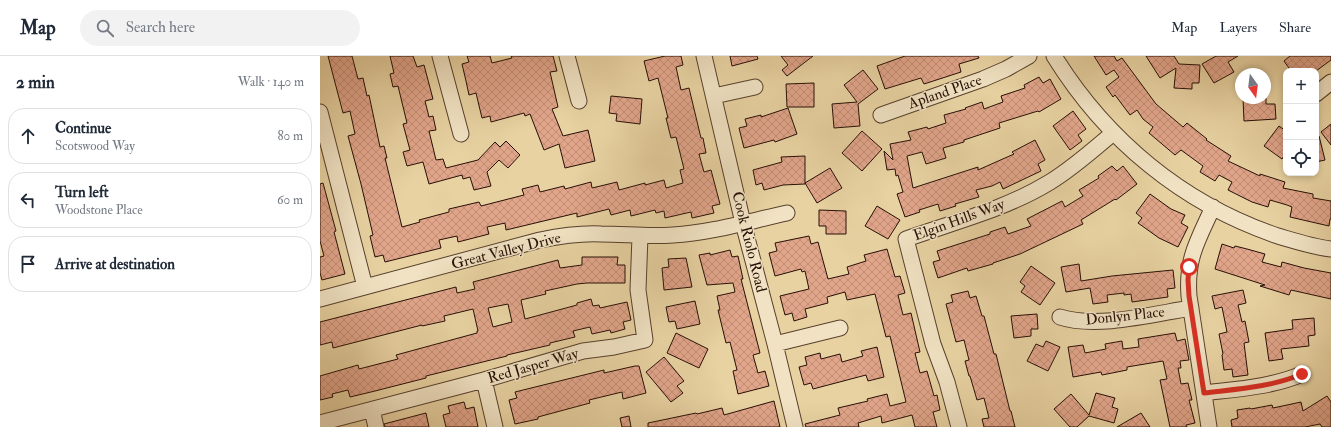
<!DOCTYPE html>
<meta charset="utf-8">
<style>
:root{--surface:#fff;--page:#f2f2f3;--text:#1f2937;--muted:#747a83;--line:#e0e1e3}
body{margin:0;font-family:"IM FELL Double Pica",serif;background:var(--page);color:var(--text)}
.controls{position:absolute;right:12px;top:12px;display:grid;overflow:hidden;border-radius:8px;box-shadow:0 2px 6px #0003}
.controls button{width:36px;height:36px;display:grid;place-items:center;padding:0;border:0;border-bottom:1px solid var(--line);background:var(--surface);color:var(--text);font:20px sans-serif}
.compass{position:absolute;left:915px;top:12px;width:36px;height:36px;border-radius:50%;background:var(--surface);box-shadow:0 2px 6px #0003;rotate:166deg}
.stop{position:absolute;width:12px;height:12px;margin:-9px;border:3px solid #d93025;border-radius:50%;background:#fff}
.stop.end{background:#d93025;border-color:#fff;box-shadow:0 1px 4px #0008}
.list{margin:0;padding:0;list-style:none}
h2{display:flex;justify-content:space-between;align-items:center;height:52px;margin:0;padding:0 16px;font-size:17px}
h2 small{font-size:13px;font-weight:400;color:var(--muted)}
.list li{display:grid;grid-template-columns:26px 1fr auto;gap:12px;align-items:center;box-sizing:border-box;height:56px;margin:0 8px 8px;padding:0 8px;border:1px solid var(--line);border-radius:16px}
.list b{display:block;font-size:15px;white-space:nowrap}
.list p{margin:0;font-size:13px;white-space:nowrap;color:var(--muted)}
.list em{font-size:13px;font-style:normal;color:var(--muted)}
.icon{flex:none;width:22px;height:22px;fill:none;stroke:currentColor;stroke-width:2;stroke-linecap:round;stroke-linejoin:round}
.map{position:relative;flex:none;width:1011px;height:371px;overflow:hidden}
header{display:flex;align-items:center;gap:24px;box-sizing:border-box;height:56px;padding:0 20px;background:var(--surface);border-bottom:1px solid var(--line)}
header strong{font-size:19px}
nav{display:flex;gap:22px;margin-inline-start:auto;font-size:14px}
.search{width:280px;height:36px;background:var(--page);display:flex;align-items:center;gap:10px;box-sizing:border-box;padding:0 14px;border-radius:22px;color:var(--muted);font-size:15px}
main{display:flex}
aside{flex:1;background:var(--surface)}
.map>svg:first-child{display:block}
.building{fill:url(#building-cross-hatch);stroke:#270f05;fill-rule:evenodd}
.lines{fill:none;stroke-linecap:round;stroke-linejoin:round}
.minor-casing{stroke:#57402c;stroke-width:17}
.minor{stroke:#f0e2c3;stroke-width:15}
.route{stroke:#d93025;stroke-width:5}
.labels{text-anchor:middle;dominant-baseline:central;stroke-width:3;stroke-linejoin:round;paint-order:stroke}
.street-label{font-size:15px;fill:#270f05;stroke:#f0e2c3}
</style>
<header>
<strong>Map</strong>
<div class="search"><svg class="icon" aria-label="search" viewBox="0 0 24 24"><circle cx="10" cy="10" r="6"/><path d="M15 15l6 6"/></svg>Search here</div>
<nav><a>Map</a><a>Layers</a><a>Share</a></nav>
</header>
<main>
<aside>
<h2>2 min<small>Walk · 140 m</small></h2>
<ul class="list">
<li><svg class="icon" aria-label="ahead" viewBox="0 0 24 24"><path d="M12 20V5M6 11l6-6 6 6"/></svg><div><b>Continue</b><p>Scotswood Way</p></div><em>80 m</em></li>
<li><svg class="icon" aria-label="left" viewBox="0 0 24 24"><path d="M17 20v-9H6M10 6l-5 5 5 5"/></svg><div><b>Turn left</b><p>Woodstone Place</p></div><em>60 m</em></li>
<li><svg class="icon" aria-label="arrive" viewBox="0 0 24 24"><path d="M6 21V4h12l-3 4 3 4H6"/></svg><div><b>Arrive at destination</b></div></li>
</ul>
</aside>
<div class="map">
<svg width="1011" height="371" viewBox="0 0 1011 371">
<defs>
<pattern id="building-cross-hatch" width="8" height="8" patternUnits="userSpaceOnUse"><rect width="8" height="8" fill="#e1a58a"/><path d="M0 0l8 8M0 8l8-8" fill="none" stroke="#c18d76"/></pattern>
</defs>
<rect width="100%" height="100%" fill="#e8d2a2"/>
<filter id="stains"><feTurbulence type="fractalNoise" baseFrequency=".005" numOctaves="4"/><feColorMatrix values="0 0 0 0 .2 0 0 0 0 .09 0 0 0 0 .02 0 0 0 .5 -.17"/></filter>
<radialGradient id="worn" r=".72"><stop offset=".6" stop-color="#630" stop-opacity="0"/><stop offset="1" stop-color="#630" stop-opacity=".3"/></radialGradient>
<path class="building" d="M8,0H32L38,23L43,22L47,40L49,39L60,91L64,90L67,102H65L82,171L100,166L99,164L129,156V153L159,146L161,150L204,139L202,133L218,129L220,136L244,130L245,133L271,126L272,132L297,126L299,134L325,127V129L344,124L346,132L363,127L360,114L364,113L356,81L351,82L346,62H348L338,22L329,25L324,5L345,0H361L363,9L356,11L361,34L369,32L381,82H383L386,97L379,98L384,116L391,114L400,148L392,150L394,157L372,162L371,156L345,162L344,155L336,157L335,154L311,160L310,154L291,159L289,153L257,161V157L186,174L185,167L167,171L169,178L138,186L137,180L119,184L121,192L65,206L63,199L55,201L50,180L53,179L41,128L28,80L35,78L30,55L23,57Z
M70,0H93L97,11L104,9L113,43L105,45L109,61L113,60L116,74L109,75L116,104L123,103L126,112L158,104L175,86L180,91L186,85L200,99L188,112L179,104L167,116L171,130L154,134L150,121L143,123L142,119L109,128L103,106L87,110L83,96L90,94L83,68L87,67L78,30L73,31L70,18L74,17Z
M147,0H170L172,7L192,2L191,0H233L237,15L230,16L238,51L232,53L243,80L268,74L275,105L245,112L239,88L224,94L210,58L205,60L204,57L171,66L170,60L162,62L156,37L149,39L146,25L142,8L149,6Z
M410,0H437L438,3L412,10Z
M461,0H493L467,20L462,14L468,9Z
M585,0H658L659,2L639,8L641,16L604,28L601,22L565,33L557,10Z
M774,0H794L797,5L802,2L836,48L863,71L867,67L887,83L886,84L911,100L908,105L940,120V118L965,126L963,132L993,138V142L1011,145V163H1010L1009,170L970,161L972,151L967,149L950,144L948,151L932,146L908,134L912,126L899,119L895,125L880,116L883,110L861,94L855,99L829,77L833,71L823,63L817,54L810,59L795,39L793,41L786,31L799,21L794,14L786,19Z
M826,0H854L859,8L880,9L879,27H872V33L854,32L856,12L840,22Z
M896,0H918L908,6L914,16L894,27L882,8Z
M970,0H1011V4L996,15H971L964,5Z
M543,14L558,33L538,48L540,70L514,72L512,48L537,46L524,29Z
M719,21L723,27L730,23L741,43L719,56L718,55L679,67L680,72L644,84V86L623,92L626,102L606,108L602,96L587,100L593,132L658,111V114L694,98L692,96L715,84L725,104L718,108L721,115L683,133L680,126L672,130L656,134L659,141L635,148L636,150L620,155L618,148L599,154L600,156L585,161L577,138L583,136L578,119L576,120L575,113L567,114L564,95L573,104L570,88L591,84L588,76L607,71L608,73L626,67L624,59L646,53L645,52L662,46L664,53L683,46L681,40L705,32L704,29Z
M494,27V51H467L466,28Z
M291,40L322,43L320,68L296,65L297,58L289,57Z
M923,42H946V48H955L956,63L924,65Z
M468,52L477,78L455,86L454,84L424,92L419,72L427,70L425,63L441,59V61Z
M753,55L766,73L758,79L762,85L750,94L733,70Z
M1011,68V89L1001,76Z
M959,70L966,75V97L962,103L944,90Z
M542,75L562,93L542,115L522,97Z
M999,80L1005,104L996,106V81Z
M485,100V128L463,129L444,134L442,127L436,129L433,114L462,106L461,101Z
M792,110L797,115L803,110L817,128L796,144L795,143L761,164L763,168L700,198L673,207V208L648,215L647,212L618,222L613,206L620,204L617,195L670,178V176L685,171L688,178L711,170L707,163L742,145L745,151L763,140L759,134L779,122L778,120Z
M510,112L522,132L497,147L485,127Z
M3,127L16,175L14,176L25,218L2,224L0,217V201L4,200L0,185V128Z
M830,138L851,153L865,159L861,167L868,171L858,191L839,182L818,167L822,162L816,157Z
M557,150L580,164L568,183L545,170Z
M499,154L526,155V178H506V170H499Z
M489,180L491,188L498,186L508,223L529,218L527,211L546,205L544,199L567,193L575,221L580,220L585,237L578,239L583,259L591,257L600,296L595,297L600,317L607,315L614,340L617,339L620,354L613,356L617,371H595L592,359L562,367L561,360L538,367L539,371H486L485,368L520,359L518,352L548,345L547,343L567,338L570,350L586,346L570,280L566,281L555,238L527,244L525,236L507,241L508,247L485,253L487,261L474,265L472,257L465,259L460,240L489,233L485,215L482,216L481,213L455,220L449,197L457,195L455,187Z
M902,188L914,192L915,190L927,193L945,198L942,206L961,211L962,206L984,212L1011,217V243L971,234L969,239L940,230L945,229L895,213Z
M410,194L412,201L418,200L423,223H421L440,297L433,299L438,317L445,315L449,330L418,338L413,315L417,314L410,286L406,287L398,254H400L397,240L415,236L413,227L387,229L379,199L390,197V199Z
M262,201H298L297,209H305V227H267L257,228L225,235L226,238L201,244L205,263L257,249V247L271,243L273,250L279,249L280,252L307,246L311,264L303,266L305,273L291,277L290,274L272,278L270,271L253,275L255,281L230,287V289L187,299V300L106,320V322L55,335L30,341L28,334L12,338L13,341L0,344V320L38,309L39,313L78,303L76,299L157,277V275H158L153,253L124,260L125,265L102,270V269L13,292L12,286L0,289V266L136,231L137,237L155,233L153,226L238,204L240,212L262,209ZM188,248L192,266L173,271L168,252Z
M366,202L372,231L344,234L342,212L349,211L348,203Z
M759,208L761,225L792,220L853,214L855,232L847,233L848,241L812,246L811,238L804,239V237L787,239L788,246L773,248L770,232L746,236L741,211Z
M711,210L735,227L720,249L701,236L705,230L700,226Z
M923,234L926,247L918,249L922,266L925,265L929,286L924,287L928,319L913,321L912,313L904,314L902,299L903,298L899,278L907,276L902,251L895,253L892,240Z
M648,235L650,242L656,240L662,260H664L674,298H676L690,355H691L695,371H664L662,363L669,362L664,342L657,344L650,320H649L645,305L649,304L644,284L636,286L626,248L633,246L631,239Z
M375,245L380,268L357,273L355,265L349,266L346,251Z
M717,258L718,273H711V280L694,282L691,260Z
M994,262L995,279L988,280L989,290L961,293L963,303L949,305L945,277L973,273L972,264Z
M356,277L388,293L379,312L347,297Z
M855,277L857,285L865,283L869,304L860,305L861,312H858L861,328L868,327L872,344H869L875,367L866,369L867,371H850L840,324L847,323L843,305L807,311V314L782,319L781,316L753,321L748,291L763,289L765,297L786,293L785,288L802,285L803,293L819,291L818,283Z
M726,285L740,291L728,315L707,305L716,288L723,291Z
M557,291L564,321L548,325L546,319L493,333L491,327L484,329L479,311L487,309L485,301L500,297L501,303L520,298L522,306L543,300L541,295Z
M344,301L364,325L357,330L363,337L351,346L326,316Z
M315,310H319L326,337L303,343L302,336L269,344L270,347L218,361V363L195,368L189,344L197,342L195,336L284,314V317Z
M776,337L795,342L792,351L798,353L794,367L769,360L757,371H750L734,353L751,338L769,359Z
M1007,340L1011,346V371H1002L1000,368L985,371H912L911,364L918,362L917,354L930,352L931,353L952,349L953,352L981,346L983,355Z
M454,345L460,371H328V367L376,357L377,358L402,352L404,359Z
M144,346L146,353L154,351L158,371H126L123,359L130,357L128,350Z
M106,357L109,371H65L64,368Z
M821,357L830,371H797Z
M309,360L311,371H302L300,362Z"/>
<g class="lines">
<g class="minor-casing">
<path id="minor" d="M120,0L141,78
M247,0L259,45
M384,0L423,167L455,288L475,371
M734,0C786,84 863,148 958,180C975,185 993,191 1011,193
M996,38L1011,26
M394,40L435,31
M0,56L45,231
M561,59L663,23L686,13L709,0
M0,243L220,184C240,180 260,177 281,178C305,178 329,181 353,179C391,177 430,165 467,157
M740,261C777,273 833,258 871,252
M455,288L520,272
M164,324L175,371
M884,337C917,333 952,331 982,318
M52,354L56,371
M0,367L164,324L263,295L294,291L325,284L318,234L320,180
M639,371L627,326L613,288L586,183C634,166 686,153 730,126C753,112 773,94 793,77
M889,371L869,240C866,202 878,184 893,151"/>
</g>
<use href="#minor" class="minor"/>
</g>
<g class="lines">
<path class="route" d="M869,211L868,224L869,240L884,337C917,333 952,331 982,318"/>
</g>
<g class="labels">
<g class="street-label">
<text transform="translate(625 36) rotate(-19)">Apland Place</text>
<text transform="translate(639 164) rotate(-20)">Elgin Hills Way</text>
<text transform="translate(429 186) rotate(76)">Cook Riolo Road</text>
<text transform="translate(186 195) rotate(-14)">Great Valley Drive</text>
<text transform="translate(805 260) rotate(-6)">Donlyn Place</text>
<text transform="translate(213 310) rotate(-16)">Red Jasper Way</text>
</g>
</g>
<rect width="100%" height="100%" filter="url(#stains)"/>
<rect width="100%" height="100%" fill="url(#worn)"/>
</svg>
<div class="controls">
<button>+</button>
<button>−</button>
<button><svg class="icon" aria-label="locate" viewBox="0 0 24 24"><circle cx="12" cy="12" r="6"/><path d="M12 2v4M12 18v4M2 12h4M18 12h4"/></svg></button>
</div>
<svg class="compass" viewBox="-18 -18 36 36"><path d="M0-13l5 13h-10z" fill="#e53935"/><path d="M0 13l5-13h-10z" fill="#747a83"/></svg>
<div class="stop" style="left:869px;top:211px"></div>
<div class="stop end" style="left:982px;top:318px"></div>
</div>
</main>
